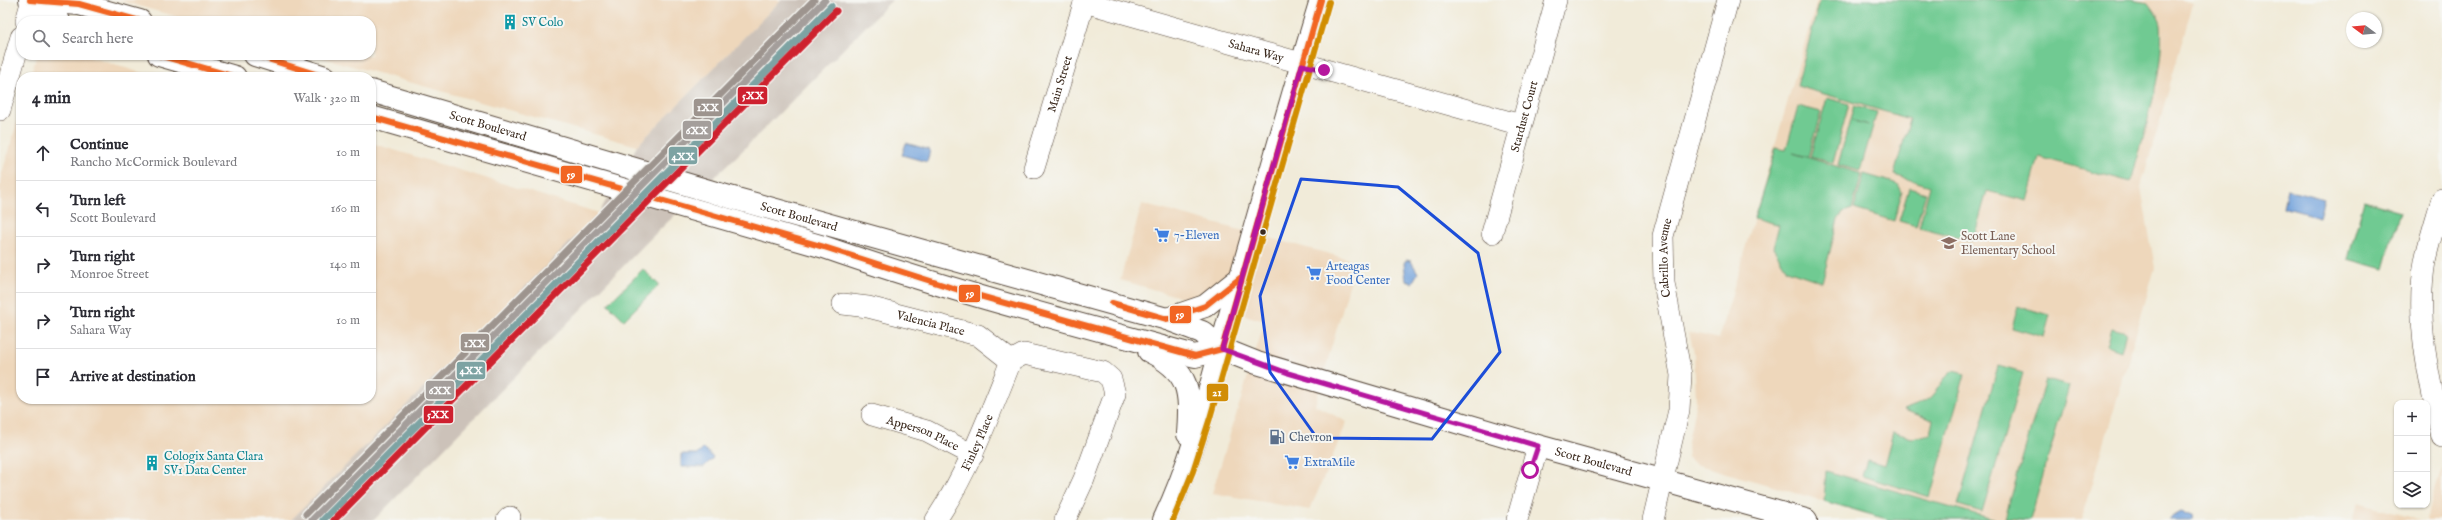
<!DOCTYPE html>
<html lang="en">
<head>
<meta charset="utf-8">
<style>
	body { margin:0; font-family:"IM FELL English",serif; background:#f7f7f7; color:#2b2b33 }
	.controls { position:absolute; right:12px; bottom:12px; display:grid; overflow:hidden; border-radius:8px; box-shadow:0 1px 3px #0004 }
	.controls button { width:36px; height:36px; display:grid; place-items:center; padding:0; border:0; border-bottom:1px solid #e1e1e2; background:#fff; color:#2b2b33; font:20px sans-serif }
	.compass { position:absolute; left:2346px; top:12px; width:36px; height:36px; border-radius:50%; background:#fff; box-shadow:0 1px 3px #0004; rotate:286deg }
	.stop { position:absolute; width:12px; height:12px; margin:-9px; border:3px solid #b5179e; border-radius:50%; background:#fff }
	.stop.end { background:#b5179e; border-color:#fff; box-shadow:0 1px 4px #0008 }
	.list { margin:0; padding:0; list-style:none }
	h2 { display:flex; justify-content:space-between; align-items:center; height:52px; margin:0; padding:0 16px; font-size:17px }
	h2 small { font-size:13px; font-weight:400; color:#7c7c81 }
	.list li { display:grid; grid-template-columns:26px 1fr auto; gap:12px; align-items:center; box-sizing:border-box; height:56px; padding:0 16px; border-top:1px solid #e1e1e2 }
	.list b { display:block; font-size:15px; white-space:nowrap }
	.list p { margin:0; font-size:13px; white-space:nowrap; color:#7c7c81 }
	.list em { font-size:13px; font-style:normal; color:#7c7c81 }
	.icon { flex:none; width:22px; height:22px; fill:none; stroke:currentColor; stroke-width:2; stroke-linecap:round; stroke-linejoin:round }
	.map { position:relative; flex:none; width:2442px; height:520px; overflow:hidden }
	.search { position:absolute; background:#fff; box-shadow:0 1px 3px #0004; left:16px; top:16px; width:360px; height:44px; display:flex; align-items:center; gap:10px; box-sizing:border-box; padding:0 14px; border-radius:16px; color:#7c7c81; font-size:15px }
	.panel { position:absolute; background:#fff; box-shadow:0 1px 3px #0004; left:16px; top:72px; width:360px; height:332px; border-radius:16px }
	.map>svg:first-child { display:block }
	.built { fill:#eed7bb }
	.industrial { fill:#ccc2b9 }
	.green { fill:#70ca92; stroke:#567a58 }
	.water { fill:#71a1db; stroke:#56667c }
	.lines { fill:none; stroke-linecap:round; stroke-linejoin:round }
	.minor-casing { stroke:#56473a; stroke-width:22 }
	.major-casing { stroke:#56473a; stroke-width:24 }
	.minor { stroke:#fff; stroke-width:21 }
	.major { stroke:#fff; stroke-width:22 }
	.bus-1-casing { stroke:#f6f6f2; stroke-width:9 }
	.bus-2-casing { stroke:#f6f6f2; stroke-width:9 }
	.bus-1 { stroke:#f26522; stroke-width:6 }
	.bus-2 { stroke:#d18d06; stroke-width:6 }
	.rail-1-casing { stroke:#f6f6f2; stroke-width:10 }
	.rail-2-casing { stroke:#f6f6f2; stroke-width:10 }
	.rail-3-casing { stroke:#f6f6f2; stroke-width:10 }
	.rail-4-casing { stroke:#f6f6f2; stroke-width:10 }
	.rail-1 { stroke:#a49e9b; stroke-width:7 }
	.rail-2 { stroke:#7da3a3; stroke-width:7 }
	.rail-3 { stroke:#9d948e; stroke-width:7 }
	.rail-4 { stroke:#ce202f; stroke-width:7 }
	.route { stroke:#b5179e; stroke-width:5 }
	.marked { fill:none; stroke:#1d4ed8; stroke-width:3; stroke-linejoin:round }
	.bus-dot { fill:#3b2a1e; stroke:#f6f6f2; stroke-width:1.5 }
	.labels { text-anchor:middle; dominant-baseline:central; stroke-width:4; stroke-linejoin:round; paint-order:stroke }
	.culture-label { font-size:12px; fill:#0d838f; stroke:#f6f6f2; text-anchor:start }
	.street-label { font-size:12px; fill:#3b2a1e; stroke:#f6f6f2 }
	.shop-label { font-size:12px; fill:#366cbe; stroke:#f6f6f2; text-anchor:start }
	.education-label { font-size:12px; fill:#785e54; stroke:#f6f6f2; text-anchor:start }
	.service-label { font-size:12px; fill:#4e5e75; stroke:#f6f6f2; text-anchor:start }
	.line-badge { stroke:#f6f6f2; stroke-width:1.5 }
	.badge-label { font-size:11px; text-anchor:middle; font-weight:bold; fill:#fff }
</style>
</head>
<body>
<div class="map">
<svg width="2442" height="520" viewBox="0 0 2442 520">
	<rect width="100%" height="100%" fill="#f6f6f2"/>
	<filter id="ink" filterUnits="userSpaceOnUse"><feTurbulence type="fractalNoise" baseFrequency=".025" numOctaves="2"/><feDisplacementMap in="SourceGraphic" scale="8" xChannelSelector="R" yChannelSelector="G"/><feConvolveMatrix kernelMatrix="1 2 1 2 8 2 1 2 1" color-interpolation-filters="sRGB"/></filter>
	<filter id="wash" filterUnits="userSpaceOnUse"><feTurbulence type="fractalNoise" baseFrequency=".012" numOctaves="4" result="noise"/><feDisplacementMap in="SourceGraphic" scale="16" xChannelSelector="R" yChannelSelector="G"/><feGaussianBlur stdDeviation="0.9" result="paint"/><feColorMatrix in="noise" values="0 0 0 0 0 0 0 0 0 0 0 0 0 0 0 0 0 1.4 0 .05"/><feComposite in="paint" operator="in"/></filter>
	<g filter="url(#wash)">
		<rect width="100%" height="100%" fill="#f1ebd9"/>
		<path class="built" d="M117,0h664l-144,146 -324,-91h58v-34h-179z
			M1817,0h366l10,3 -52,184 14,81 -73,252h-192l-195,-56 -7,-7 -1,-10 9,-46 -2,-48 -5,-21 30,7z
			M37,55h46l72,22h-125z
			M21,109v290h350v-256l228,70 -308,307h-291v-340z
			M1142,204l214,57 -41,144 32,17 -37,88 -98,-17 53,-172 -145,-41z
			M2442,467v53h-16z
			M2358,503l63,17h-68z"/>
		<path class="industrial" d="M781,0h111l-152,153 -90,86 -276,281h-83l308,-307 38,-67z"/>
		<path class="green" d="M1820,0h311l18,3c4,6 11,14 12,21 4,47 -18,112 -30,158l-92,-25 -12,44 -40,-10 -14,50 -54,-14 11,-41 -36,-11 16,-56 -113,-33z
			M1827,98l22,6 -16,59 -23,-6z
			M1798,106l23,6 -13,45 -15,-4 69,21 -10,35 -9,3 -5,8 -16,62 -35,-12 -14,-22 6,-23 -25,-7 22,-70 10,2z
			M1854,106l23,6 -17,59 -22,-6 12,-45 19,5 -19,-5z
			M1864,174l34,10 4,8 -8,29 -40,-12z
			M1909,188l17,5 -10,33 -17,-5z
			M2364,201l36,10 -16,58 -36,-10z
			M643,269l16,16 -35,35 -16,-16z
			M2018,306l32,9 -6,22 -32,-9z
			M2112,328l14,4 -5,19 -14,-5z
			M1998,366l25,7 -41,139 -24,-7z
			M1953,371l12,3 -35,123 -68,-21 5,-16 17,5 9,-33 19,6 18,-4 3,-14 -30,-10c10,-4 25,-8 31,-17 8,-9 8,-14 19,-22z
			M2045,380l24,6 -39,134 -25,-2z
			M1826,471l170,49h-106l-66,-19z"/>
		<path class="water" d="M906,143l24,7 -3,12 -25,-7z
			M2287,189l37,10 -5,18 -36,-10z
			M1406,260l5,1 7,12 -6,10 -6,-2 -2,-18z
			M704,448l9,10 -9,9h-23v-13h17z
			M2180,511l12,4 1,5h-25l3,-4z"/>
	</g>
	<g filter="url(#ink)">
		<g class="lines">
			<g class="minor-casing">
				<g id="minor">
					<path id="s1" d="M1084,2l437,123"/>
					<path d="M26,21l6,-21"/>
					<path d="M0,110l21,-73"/>
					<path id="s2" d="M1034,168l51,-168"/>
					<path d="M2442,199c-6,21 -13,42 -17,62 -10,60 4,118 17,176"/>
					<path id="s3" d="M1492,233l64,-233"/>
					<path id="s4" d="M843,304l25,3 110,28 33,26"/>
					<path d="M1011,361l13,-7 79,18 8,7 4,15 -31,85 -19,41"/>
					<path id="s5" d="M872,415l55,16 46,24"/>
					<path d="M507,520l3,-3"/>
					<path id="s6" d="M936,520c33,-50 53,-104 75,-159"/>
					<path d="M1517,520l21,-74"/>
					<path id="s7" d="M1653,520l26,-110 2,-35 -17,-92 -1,-47 65,-236"/>
				</g>
			</g>
			<g class="major-casing">
				<g id="major">
					<path d="M30,0l49,4 61,17"/>
					<path d="M32,0l27,21"/>
					<path d="M159,55l76,22"/>
					<path d="M255,55l70,22"/>
					<path id="s8" d="M371,91l355,105 441,123 35,13 20,17 35,14 281,83 268,74"/>
					<path d="M371,117l453,130c122,43 247,75 371,109l27,-7"/>
					<path d="M1167,319l38,-13 35,-28"/>
					<path d="M1149,351c41,20 42,40 39,83"/>
					<path d="M1164,520c32,-67 48,-141 68,-212 29,-103 58,-206 89,-308"/>
				</g>
			</g>
			<use href="#minor" class="minor"/>
			<use href="#major" class="major"/>
			<g class="bus-1-casing">
				<path id="bus-1" d="M30,0l49,4 61,17
					M159,55l76,22
					M255,55l70,22
					M371,117l453,130 138,44 233,65 27,-7 99,-349
					M1112,303l55,16 38,-13 35,-28"/>
			</g>
			<g class="bus-2-casing">
				<path id="bus-2" d="M1173,520l20,-49 17,-53 119,-416"/>
			</g>
			<use href="#bus-1" class="bus-1"/>
			<use href="#bus-2" class="bus-2"/>
			<g class="rail-1-casing">
				<path id="rail-1" d="M312,520l513,-520"/>
			</g>
			<g class="rail-2-casing">
				<path id="rail-2" d="M323,520l508,-514"/>
			</g>
			<g class="rail-3-casing">
				<path id="rail-3" d="M306,514l508,-514"/>
			</g>
			<g class="rail-4-casing">
				<path id="rail-4" d="M334,520l502,-509"/>
			</g>
			<use href="#rail-1" class="rail-1"/>
			<use href="#rail-2" class="rail-2"/>
			<use href="#rail-3" class="rail-3"/>
			<use href="#rail-4" class="rail-4"/>
		</g>
	</g>
	<g class="lines" filter="url(#ink)">
		<path class="route" d="M1324,70l-22,-5 -80,284 66,24 250,73 -8,24"/>
	</g>
	<path class="marked" d="M1301,179l97,8 80,66 22,99 -68,87 -115,-1 -47,-66 -10,-76z"/>
	<defs>
		<g id="building-bare" transform="scale(1.2)"><path d="M-4-6H4V6H1V3H-1V6H-4ZM-2.5-4.3h1.7v1.8h-1.7ZM.8-4.3h1.7v1.8H.8ZM-2.5-1h1.7V.8h-1.7ZM.8-1h1.7V.8H.8Z" fill="#0f9aa8" stroke="#f6f6f2" stroke-width="2.5" paint-order="stroke"/></g>
		<g id="supermarket-bare" transform="scale(1.2)"><path d="M-6-5.5h2.5l.6 2H6L4.5 2H-2.5L-4.4-4H-6ZM-1.5 3.2a1.3 1.3 0 1 0 .1 0ZM3 3.2a1.3 1.3 0 1 0 .1 0Z" fill="#3f7fe0" stroke="#f6f6f2" stroke-width="2.5" paint-order="stroke"/></g>
		<g id="school-bare" transform="scale(1.2)"><path d="M0-5L7-2L0 1L-7-2ZM-4 1L0 2.5L4 1V4Q0 6-4 4Z" fill="#8d6e63" stroke="#f6f6f2" stroke-width="2.5" paint-order="stroke"/></g>
		<g id="fuel-bare" transform="scale(1.2)"><path d="M-5.5-6h7V0h2V4h1.3V-2.5L3-4.5l.8-.8L6-3V5H2.5V1h-1V6h-7ZM-4.2-4.7v3.2H.2V-4.7Z" fill="#5c6f8a" stroke="#f6f6f2" stroke-width="2.5" paint-order="stroke"/></g>
	</defs>
	<g fill-rule="evenodd">
		<use href="#building-bare" x="510" y="22"/>
		<use href="#supermarket-bare" x="1162" y="235"/>
		<use href="#school-bare" x="1949" y="243"/>
		<use href="#supermarket-bare" x="1314" y="273"/>
		<use href="#fuel-bare" x="1277" y="437"/>
		<use href="#supermarket-bare" x="1292" y="462"/>
		<use href="#building-bare" x="152" y="463"/>
	</g>
	<circle class="bus-dot" cx="1263" cy="232" r="3.5"/>
	<g class="labels">
		<g class="culture-label">
			<text x="522" y="22">SV Colo</text>
			<text x="164" y="456">Cologix Santa Clara<tspan x="164" dy="14">SV1 Data Center</tspan></text>
		</g>
		<g class="street-label">
			<text stroke="none"><textPath href="#s1" startOffset="179">Sahara Way</textPath></text>
			<text stroke="none"><textPath href="#s2" startOffset="88">Main Street</textPath></text>
			<text stroke="none"><textPath href="#s3" startOffset="121">Stardust Court</textPath></text>
			<text stroke="none"><textPath href="#s8" startOffset="122">Scott Boulevard</textPath></text>
			<text stroke="none"><textPath href="#s8" startOffset="446">Scott Boulevard</textPath></text>
			<text stroke="none"><textPath href="#s7" startOffset="267">Cabrillo Avenue</textPath></text>
			<text stroke="none"><textPath href="#s4" startOffset="90">Valencia Place</textPath></text>
			<text stroke="none"><textPath href="#s5" startOffset="54">Apperson Place</textPath></text>
			<text stroke="none"><textPath href="#s6" startOffset="88">Finley Place</textPath></text>
			<text stroke="none"><textPath href="#s8" startOffset="1280">Scott Boulevard</textPath></text>
		</g>
		<g class="shop-label">
			<text x="1174" y="235">7-Eleven</text>
			<text x="1326" y="266">Arteagas<tspan x="1326" dy="14">Food Center</tspan></text>
			<text x="1304" y="462">ExtraMile</text>
		</g>
		<g class="education-label">
			<text x="1961" y="236">Scott Lane<tspan x="1961" dy="14">Elementary School</tspan></text>
		</g>
		<g class="service-label">
			<text x="1289" y="437">Chevron</text>
		</g>
	</g>
	<g class="line-badge">
		<rect x="737" y="86" width="31" height="19" rx="4" fill="#ce202f"/>
		<rect x="693" y="98" width="30" height="19" rx="4" fill="#9d948e"/>
		<rect x="682" y="120" width="30" height="20" rx="4" fill="#a49e9b"/>
		<rect x="668" y="146" width="30" height="19" rx="4" fill="#7da3a3"/>
		<rect x="560" y="165" width="23" height="19" rx="4" fill="#f26522"/>
		<rect x="958" y="284" width="23" height="19" rx="4" fill="#f26522"/>
		<rect x="1169" y="305" width="23" height="19" rx="4" fill="#f26522"/>
		<rect x="460" y="333" width="30" height="19" rx="4" fill="#9d948e"/>
		<rect x="456" y="361" width="30" height="19" rx="4" fill="#7da3a3"/>
		<rect x="425" y="380" width="30" height="20" rx="4" fill="#a49e9b"/>
		<rect x="1206" y="383" width="23" height="19" rx="4" fill="#d18d06"/>
		<rect x="423" y="405" width="31" height="19" rx="4" fill="#ce202f"/>
	</g>
	<g class="badge-label">
		<text x="753" y="99">5XX</text>
		<text x="708" y="111">1XX</text>
		<text x="697" y="134">6XX</text>
		<text x="683" y="160">4XX</text>
		<text x="571" y="178">59</text>
		<text x="970" y="297">59</text>
		<text x="1180" y="318">59</text>
		<text x="475" y="347">1XX</text>
		<text x="471" y="374">4XX</text>
		<text x="440" y="394">6XX</text>
		<text x="1217" y="396">21</text>
		<text x="438" y="418">5XX</text>
	</g>
</svg>
<div class="controls">
<button>+</button>
<button>−</button>
<button><svg class="icon" aria-label="layers" viewBox="0 0 24 24"><path d="M12 4l9 5-9 5-9-5zM3 14l9 5 9-5"/></svg></button>
</div>
<svg class="compass" viewBox="-18 -18 36 36"><path d="M0-13l5 13h-10z" fill="#e53935"/><path d="M0 13l5-13h-10z" fill="#7c7c81"/></svg>
<div class="stop" style="left:1530px;top:470px"></div>
<div class="stop end" style="left:1324px;top:70px"></div>
<div class="search"><svg class="icon" aria-label="search" viewBox="0 0 24 24"><circle cx="10" cy="10" r="6"/><path d="M15 15l6 6"/></svg>Search here</div>
<section class="panel">
<h2>4 min<small>Walk · 320 m</small></h2>
<ul class="list">
<li><svg class="icon" aria-label="ahead" viewBox="0 0 24 24"><path d="M12 20V5M6 11l6-6 6 6"/></svg><div><b>Continue</b><p>Rancho McCormick Boulevard</p></div><em>10 m</em></li>
<li><svg class="icon" aria-label="left" viewBox="0 0 24 24"><path d="M17 20v-9H6M10 6l-5 5 5 5"/></svg><div><b>Turn left</b><p>Scott Boulevard</p></div><em>160 m</em></li>
<li><svg class="icon" aria-label="right" viewBox="0 0 24 24"><path d="M7 20v-9h11M14 6l5 5-5 5"/></svg><div><b>Turn right</b><p>Monroe Street</p></div><em>140 m</em></li>
<li><svg class="icon" aria-label="right" viewBox="0 0 24 24"><path d="M7 20v-9h11M14 6l5 5-5 5"/></svg><div><b>Turn right</b><p>Sahara Way</p></div><em>10 m</em></li>
<li><svg class="icon" aria-label="arrive" viewBox="0 0 24 24"><path d="M6 21V4h12l-3 4 3 4H6"/></svg><div><b>Arrive at destination</b></div></li>
</ul>
</section>
</div>
</body>
</html>
